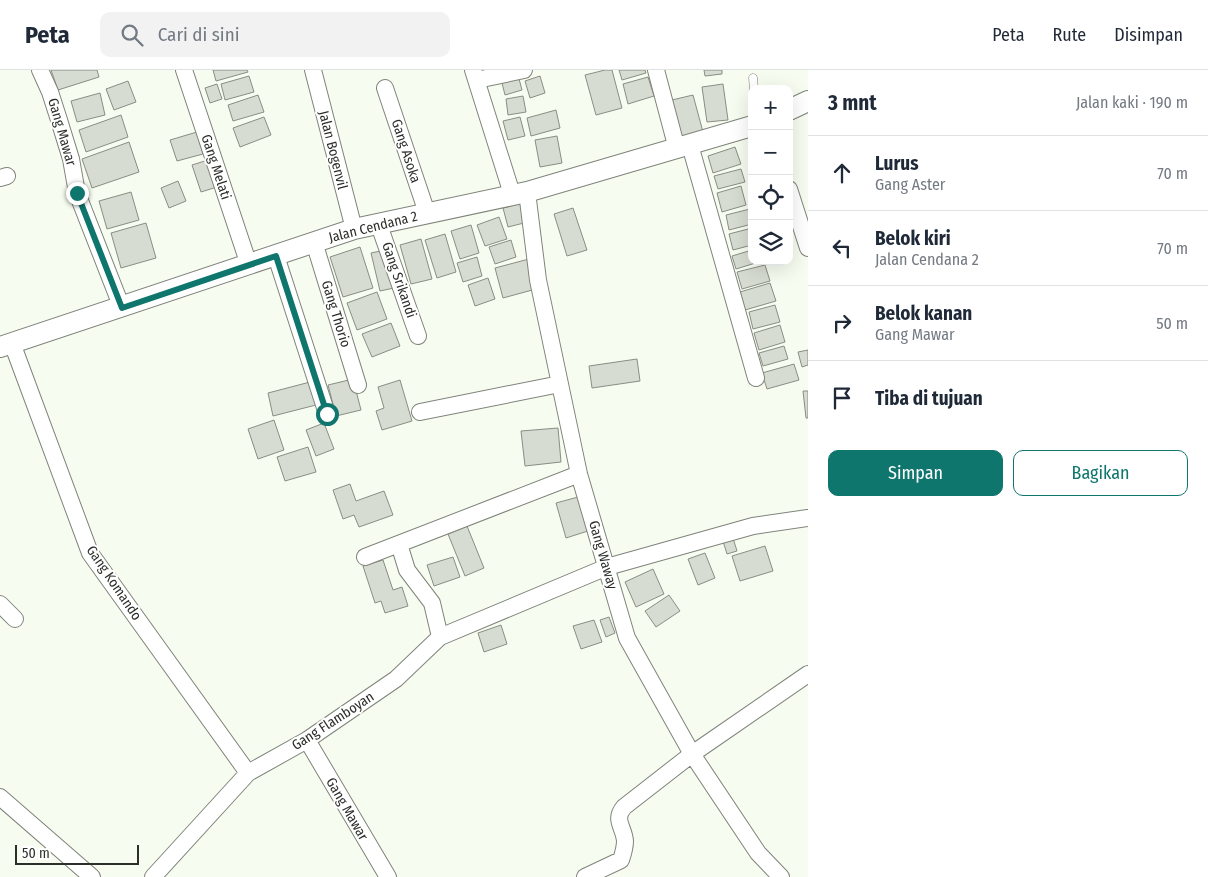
<!DOCTYPE html>
<html lang="id">
<head>
<meta charset="utf-8">
<style>
	body { margin:0; font-family:"Fira Sans Condensed",sans-serif; background:#f2f2f3; color:#1f2937 }
	.controls { position:absolute; right:15px; top:15px; display:grid; overflow:hidden; border-radius:10px; box-shadow:0 5px 20px #0002 }
	.controls button { width:45px; height:45px; display:grid; place-items:center; padding:0; border:0; border-bottom:1px solid #e0e1e3; background:#fff; color:#1f2937; font:25px sans-serif }
	.scale { position:absolute; left:15px; bottom:12px; width:124px; box-sizing:border-box; padding-left:5px; border:2px solid #2c2e2a; border-top:0; font-size:14px; line-height:18px; white-space:nowrap; color:#2c2e2a; -webkit-text-stroke:4px #fff; paint-order:stroke }
	.stop { position:absolute; width:15px; height:15px; margin:-11px; border:4px solid #0f766e; border-radius:50%; background:#fff }
	.stop.end { background:#0f766e; border-color:#fff; box-shadow:0 1px 5px #0008 }
	.list { margin:0; padding:0; list-style:none }
	h2 { display:flex; justify-content:space-between; align-items:center; height:65px; margin:0; padding:0 20px; font-size:21px }
	h2 small { font-size:16px; font-weight:400; color:#747a83 }
	.list li { display:grid; grid-template-columns:32px 1fr auto; gap:15px; align-items:center; box-sizing:border-box; height:75px; padding:0 20px; border-top:1px solid #e0e1e3 }
	.list b { display:block; font-size:19px; white-space:nowrap }
	.list p { margin:0; font-size:16px; white-space:nowrap; color:#747a83 }
	.list em { font-size:16px; font-style:normal; color:#747a83 }
	.actions { display:flex; gap:10px; padding:15px 20px }
	.actions a { flex:1; padding:11px 0; border:1px solid #0f766e; border-radius:10px; text-align:center; font-size:18px; color:#0f766e }
	.actions .main { background:#0f766e; color:#fff }
	.icon { flex:none; width:28px; height:28px; fill:none; stroke:currentColor; stroke-width:2; stroke-linecap:round; stroke-linejoin:round }
	.map { position:relative; flex:none; width:808px; height:807px; overflow:hidden }
	header { display:flex; align-items:center; gap:30px; box-sizing:border-box; height:70px; padding:0 25px; background:#fff; border-bottom:1px solid #e0e1e3 }
	header strong { font-size:24px }
	nav { display:flex; gap:28px; margin-inline-start:auto; font-size:18px }
	.search { width:350px; height:45px; background:#f2f2f3; display:flex; align-items:center; gap:12px; box-sizing:border-box; padding:0 18px; border-radius:10px; color:#747a83; font-size:19px }
	main { display:flex }
	aside { flex:1; background:#fff }
	.map>svg:first-child { display:block }
	.building { fill:#d6dcd1; stroke:#898e84 }
	.lines { fill:none; stroke-linecap:round; stroke-linejoin:round }
	.service-casing { stroke:#7f847a; stroke-width:9 }
	.minor-casing { stroke:#7f847a; stroke-width:18 }
	.tertiary-casing { stroke:#7f847a; stroke-width:22 }
	.service { stroke:#fff; stroke-width:8 }
	.minor { stroke:#fff; stroke-width:16 }
	.tertiary { stroke:#fff; stroke-width:20 }
	.route { stroke:#0f766e; stroke-width:6 }
	.labels { text-anchor:middle; dominant-baseline:central; stroke-width:4; stroke-linejoin:round; paint-order:stroke }
	.street-label { font-size:14px; fill:#2c2e2a; stroke:#fff }
</style>
</head>
<body>
<header>
<strong>Peta</strong>
<div class="search"><svg class="icon" aria-label="search" viewBox="0 0 24 24"><circle cx="10" cy="10" r="6"/><path d="M15 15l6 6"/></svg>Cari di sini</div>
<nav><a>Peta</a><a>Rute</a><a>Disimpan</a></nav>
</header>
<main>
<div class="map">
<svg width="808" height="807" viewBox="0 0 808 807">
	<rect width="100%" height="100%" fill="#f7fcf1"/>
	<path class="building" d="M51,0h46l2,7 -41,13z
		M213,0h34l1,2 -32,9z
		M605,0h7l10,38 -26,7 -11,-40z
		M619,0h26l1,3 -24,7z
		M704,0h18v4l-17,2z
		M518,5l4,15 -17,5 -4,-16z
		M249,6l5,16 -29,8 -4,-16z
		M540,6l5,17 -15,5 -5,-17z
		M648,7l6,19 -26,8 -5,-20z
		M128,11l8,21 -22,8 -8,-21z
		M217,14l5,15 -12,4 -5,-15z
		M723,14l5,36 -21,2 -5,-35z
		M100,23l5,22 -28,7 -6,-21z
		M258,25l6,17 -31,9 -5,-16z
		M693,25l10,37 -22,5 -9,-37z
		M523,26l3,16 -18,3 -2,-16z
		M556,40l4,18 -29,8 -4,-18z
		M121,45l7,22 -42,15 -7,-22z
		M264,47l7,18 -31,12 -7,-19z
		M520,47l5,19 -17,4 -5,-19z
		M197,62l6,22 -26,7 -7,-21z
		M557,66l5,27 -22,4 -5,-27z
		M129,72l10,30 -47,16 -10,-29z
		M735,77l6,17 -28,9 -5,-17z
		M208,90l9,27 -16,5 -9,-27z
		M741,99l4,13 -27,7 -4,-13z
		M178,111l8,20 -17,7 -8,-20z
		M741,116l5,19 -24,7 -5,-19z
		M131,122l8,28 -32,9 -8,-28z
		M523,133l5,19 -20,5 -5,-19z
		M573,138l14,42 -20,6 -13,-42z
		M750,139l2,15 -23,6 -3,-15z
		M499,147l8,22 -22,7 -8,-21z
		M146,153l10,35 -35,10 -10,-35z
		M471,155l8,28 -19,6 -9,-28z
		M752,158v17l-19,5 -4,-16z
		M445,164l11,38 -19,6 -12,-38z
		M421,169l11,40 -21,5 -11,-39z
		M511,170l5,17 -21,7 -6,-17z
		M360,177l13,41 -30,9 -13,-40z
		M385,180l9,38 -14,3 -9,-38z
		M752,180v11h10l-26,8 -4,-13z
		M477,187l5,19 -19,6 -6,-19z
		M529,189l7,30 -33,9 -8,-30z
		M765,195l5,16 -28,8 -5,-17z
		M488,208l7,21 -20,7 -7,-21z
		M770,213l6,18 -31,9 -5,-18z
		M377,222l10,27 -30,11 -10,-27z
		M775,235l5,17 -27,7 -4,-17z
		M391,253l9,23 -28,11 -10,-23z
		M780,255l5,17 -26,8 -5,-17z
		M784,276l4,13 -25,7 -4,-13z
		M808,280v15l-6,2 -4,-15z
		M637,289l3,22 -48,7 -3,-22z
		M794,294l5,16 -32,9 -5,-16z
		M353,309l8,31 -25,6 -8,-31z
		M400,310l12,41 -30,9 -6,-19 8,-3 -6,-21z
		M310,312l6,23 -43,11 -5,-23z
		M803,321h5v27h-2z
		M274,350l10,30 -26,9 -10,-30z
		M324,353l10,26 -18,7 -10,-26z
		M558,358l3,34 -36,4 -4,-35z
		M308,377l8,25 -31,9 -8,-24z
		M350,414l6,17 28,-10 9,24 -34,12 -5,-12 -11,4 -10,-29z
		M578,427l10,34 -22,7 -10,-35z
		M467,456l17,42 -19,8 -17,-42z
		M732,465l5,16 -10,3 -5,-16z
		M765,476l8,25 -33,10 -8,-25z
		M705,483l10,25 -17,7 -10,-26z
		M453,487l7,20 -26,9 -7,-21z
		M383,490l10,30 9,-3 6,19 -23,7 -4,-12 -6,2 -12,-37z
		M653,499l11,25 -28,13 -11,-25z
		M669,525l11,16 -24,16 -11,-16z
		M609,547l6,16 -9,4 -6,-17z
		M594,550l8,22 -21,7 -8,-23z
		M501,555l6,19 -23,8 -6,-19z"/>
	<g class="lines">
		<g class="service-casing">
			<path id="service" d="M753,8l1,11"/>
		</g>
		<g class="minor-casing">
			<path id="minor" d="M40,0l10,22 9,28 12,39 6,34 45,115
				M184,0l65,195
				M313,0l41,159
				M473,0l39,124
				M656,0l21,79
				M477,10l47,-10
				M385,18l42,125
				M690,75l66,233
				M0,108l7,-2
				M789,119l19,59
				M527,122l11,88 41,194 48,164 65,116 66,99 23,24
				M379,155l39,111
				M314,172l44,143
				M276,186l51,158
				M12,273l78,210 158,220
				M420,342l140,-28
				M365,487l214,-83
				M0,534l15,15
				M440,567l167,-70 146,-41 55,-8
				M307,670l81,137
				M0,727l92,80
				M153,807l95,-104 59,-33 89,-61 44,-42 -8,-34 -25,-33 -8,-26
				M585,807l36,-17c2,-6 4,-13 4,-19 -1,-14 -12,-21 -1,-34l68,-53 116,-80"/>
		</g>
		<g class="tertiary-casing">
			<path id="tertiary" d="M789,40l19,-9
				M0,277l354,-118 173,-37 225,-66"/>
		</g>
		<use href="#service" class="service"/>
		<use href="#minor" class="minor"/>
		<use href="#tertiary" class="tertiary"/>
	</g>
	<g class="lines">
		<path class="route" d="M77,123l45,115 154,-52 51,158"/>
	</g>
	<g class="labels">
		<g class="street-label">
			<text transform="translate(62 62) rotate(74)">Gang Mawar</text>
			<text transform="translate(333 80) rotate(76)">Jalan Bogenvil</text>
			<text transform="translate(406 81) rotate(72)">Gang Asoka</text>
			<text transform="translate(216 97) rotate(72)">Gang Melati</text>
			<text transform="translate(373 157) rotate(-14)">Jalan Cendana 2</text>
			<text transform="translate(399 210) rotate(71)">Gang Srikandi</text>
			<text transform="translate(336 244) rotate(73)">Gang Thorio</text>
			<text transform="translate(603 485) rotate(74)">Gang Waway</text>
			<text transform="translate(114 513) rotate(56)">Gang Komando</text>
			<text transform="translate(333 651) rotate(-33)">Gang Flamboyan</text>
			<text transform="translate(347 739) rotate(60)">Gang Mawar</text>
		</g>
	</g>
</svg>
<div class="controls">
<button>+</button>
<button>−</button>
<button><svg class="icon" aria-label="locate" viewBox="0 0 24 24"><circle cx="12" cy="12" r="6"/><path d="M12 2v4M12 18v4M2 12h4M18 12h4"/></svg></button>
<button><svg class="icon" aria-label="layers" viewBox="0 0 24 24"><path d="M12 4l9 5-9 5-9-5zM3 14l9 5 9-5"/></svg></button>
</div>
<div class="scale">50 m</div>
<div class="stop" style="left:327px;top:344px"></div>
<div class="stop end" style="left:77px;top:123px"></div>
</div>
<aside>
<h2>3 mnt<small>Jalan kaki · 190 m</small></h2>
<ul class="list">
<li><svg class="icon" aria-label="ahead" viewBox="0 0 24 24"><path d="M12 20V5M6 11l6-6 6 6"/></svg><div><b>Lurus</b><p>Gang Aster</p></div><em>70 m</em></li>
<li><svg class="icon" aria-label="left" viewBox="0 0 24 24"><path d="M17 20v-9H6M10 6l-5 5 5 5"/></svg><div><b>Belok kiri</b><p>Jalan Cendana 2</p></div><em>70 m</em></li>
<li><svg class="icon" aria-label="right" viewBox="0 0 24 24"><path d="M7 20v-9h11M14 6l5 5-5 5"/></svg><div><b>Belok kanan</b><p>Gang Mawar</p></div><em>50 m</em></li>
<li><svg class="icon" aria-label="arrive" viewBox="0 0 24 24"><path d="M6 21V4h12l-3 4 3 4H6"/></svg><div><b>Tiba di tujuan</b></div></li>
</ul>
<div class="actions"><a class="main">Simpan</a><a>Bagikan</a></div>
</aside>
</main>
</body>
</html>
